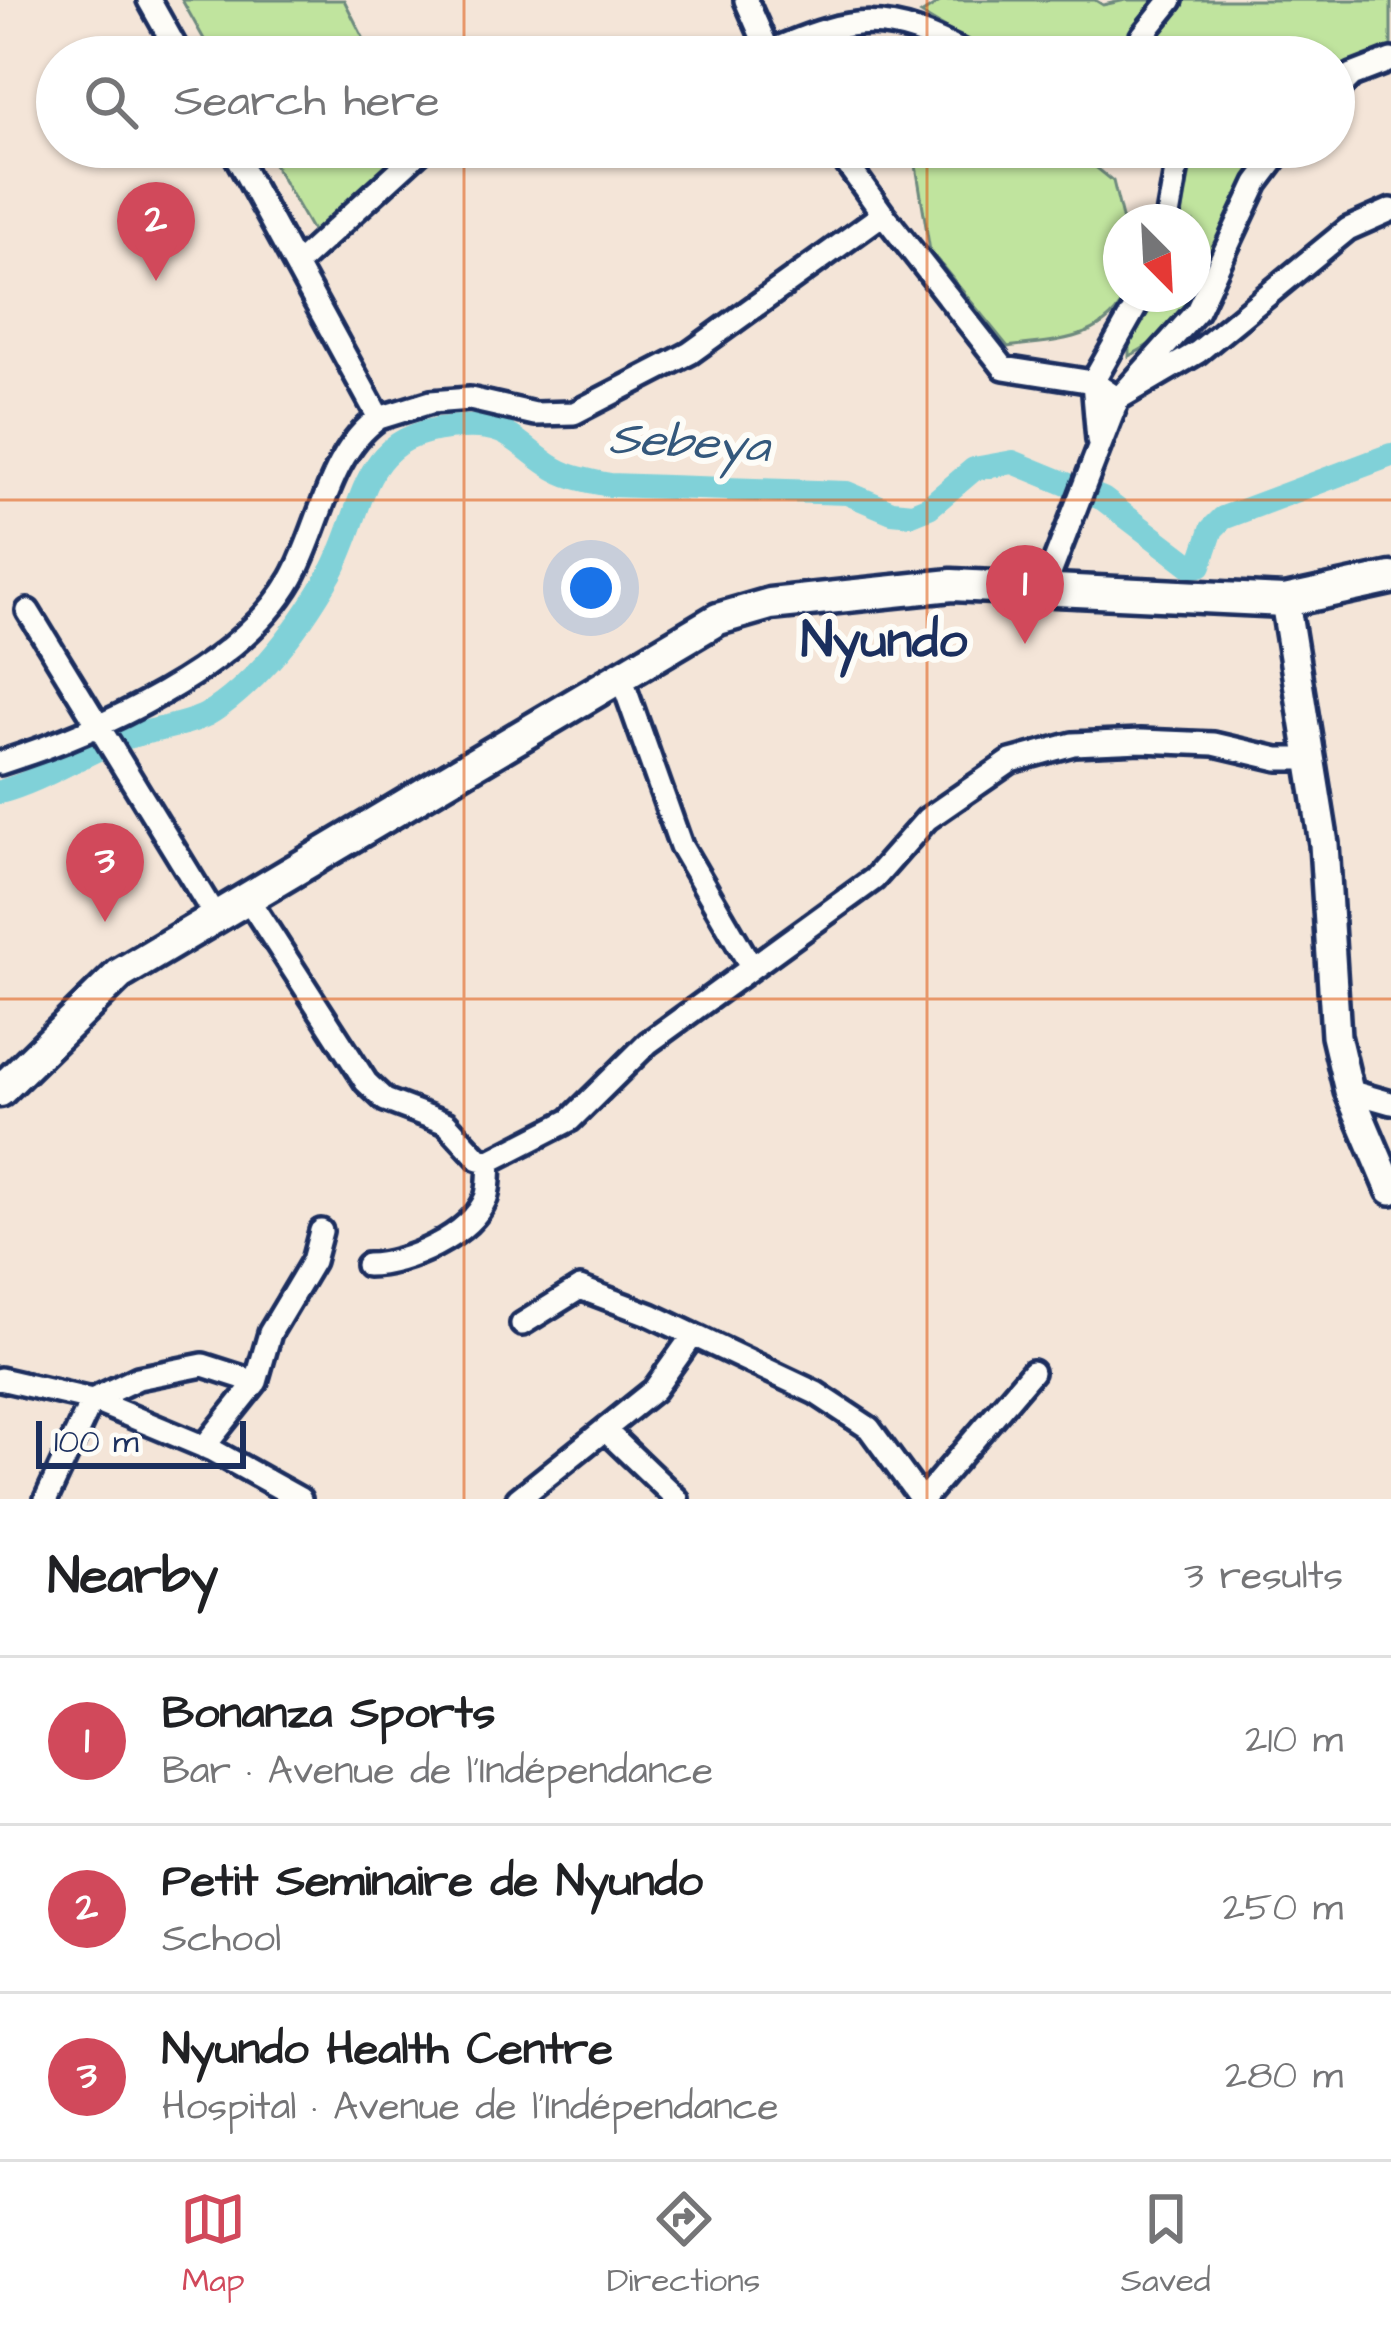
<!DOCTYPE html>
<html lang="en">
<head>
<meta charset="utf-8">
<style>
	body { margin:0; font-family:"Architects Daughter",sans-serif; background:#f2f2f2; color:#202124 }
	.compass { position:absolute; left:1103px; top:204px; width:108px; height:108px; border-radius:50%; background:#fff; box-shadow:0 3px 9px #0004; rotate:156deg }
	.scale { position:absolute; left:36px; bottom:30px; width:210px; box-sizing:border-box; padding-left:12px; border:6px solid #1b2f5e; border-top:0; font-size:33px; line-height:42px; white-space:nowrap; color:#1b2f5e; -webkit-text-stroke:9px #fdfcf7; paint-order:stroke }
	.you { position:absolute; left:591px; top:588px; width:42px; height:42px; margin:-30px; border:9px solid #fff; border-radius:50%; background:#1a73e8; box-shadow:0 0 0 18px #1a73e833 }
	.badge { display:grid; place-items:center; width:78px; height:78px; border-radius:50%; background:#d1495b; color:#fff; font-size:39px; font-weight:700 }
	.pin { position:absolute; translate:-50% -99px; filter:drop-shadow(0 3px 6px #0008) }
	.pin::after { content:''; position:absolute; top:63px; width:42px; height:36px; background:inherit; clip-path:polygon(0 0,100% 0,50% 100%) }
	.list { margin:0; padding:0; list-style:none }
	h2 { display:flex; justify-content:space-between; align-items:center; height:156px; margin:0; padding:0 48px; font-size:51px }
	h2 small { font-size:39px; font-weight:400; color:#757577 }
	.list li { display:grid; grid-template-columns:78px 1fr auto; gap:36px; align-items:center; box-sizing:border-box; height:168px; padding:0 48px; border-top:3px solid #e0e0e0 }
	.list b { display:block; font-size:45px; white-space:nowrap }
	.list p { margin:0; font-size:39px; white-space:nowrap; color:#757577 }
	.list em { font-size:39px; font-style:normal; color:#757577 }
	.icon { flex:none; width:66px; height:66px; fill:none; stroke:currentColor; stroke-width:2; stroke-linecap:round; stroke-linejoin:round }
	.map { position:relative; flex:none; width:1391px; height:1499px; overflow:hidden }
	.search { position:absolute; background:#fff; box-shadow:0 3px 9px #0004; left:36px; right:36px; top:36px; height:132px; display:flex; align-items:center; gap:30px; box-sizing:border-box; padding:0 42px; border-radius:66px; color:#757577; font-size:45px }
	.sheet { height:660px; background:#fff }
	nav { display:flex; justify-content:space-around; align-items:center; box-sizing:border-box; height:168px; border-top:3px solid #e0e0e0; background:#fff; font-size:33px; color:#757577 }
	nav a { display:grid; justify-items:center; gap:6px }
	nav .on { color:#d1495b }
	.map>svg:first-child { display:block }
	.green { fill:#c0e49e; stroke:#6e8a7e; stroke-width:3 }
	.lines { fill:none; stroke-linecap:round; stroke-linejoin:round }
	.river { stroke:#80d1d8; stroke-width:24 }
	.minor-casing { stroke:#1b2f5e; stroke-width:30 }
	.major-casing { stroke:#1b2f5e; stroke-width:36 }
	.highway-casing { stroke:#1b2f5e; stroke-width:39 }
	.minor { stroke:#fdfcf7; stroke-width:21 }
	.major { stroke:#fdfcf7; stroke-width:27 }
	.highway { stroke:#fdfcf7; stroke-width:30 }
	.grid { fill:none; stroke:#de5710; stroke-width:3; stroke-opacity:0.55 }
	.labels { text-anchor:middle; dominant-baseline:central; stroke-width:12; stroke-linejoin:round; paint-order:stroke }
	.water-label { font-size:48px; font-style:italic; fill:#34587c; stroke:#fdfcf7 }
	.quarter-label { font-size:51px; font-weight:bold; fill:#1b2f5e; stroke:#fdfcf7 }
</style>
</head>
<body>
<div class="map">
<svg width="1391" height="1499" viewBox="0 0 1391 1499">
	<rect width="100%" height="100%" fill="#f4e5d8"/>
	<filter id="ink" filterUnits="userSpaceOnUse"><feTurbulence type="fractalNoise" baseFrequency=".00833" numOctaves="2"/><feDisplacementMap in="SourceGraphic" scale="24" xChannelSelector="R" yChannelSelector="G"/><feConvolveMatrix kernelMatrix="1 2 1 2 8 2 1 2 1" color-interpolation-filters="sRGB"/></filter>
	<g filter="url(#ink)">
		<path class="green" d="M182,0h162l29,57h-159z
			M943,0h152l8,5 23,-5h265v59l-57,28v-30h-341l-72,-43z
			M264,147h153l-101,91z
			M913,147h158l42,34 10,41 -2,72h6c-23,48 -71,46 -119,53l-78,-96z
			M1194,147h87c-41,75 -72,170 -152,209v-15l28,-47h36v-72h-12z"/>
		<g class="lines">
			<path class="river" d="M0,792c41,-11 78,-36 118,-52 27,-10 61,-12 88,-25 21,-11 47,-36 63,-54 23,-26 46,-60 63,-90 36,-68 25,-140 129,-144 49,-3 53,15 88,38 19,13 40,16 61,20l237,8 45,19 20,2 17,-7 45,-38 39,-7 90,37 88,67 9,-1 12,-36 11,-11 168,-63"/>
			<g class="minor-casing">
				<path id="minor" d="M149,0l32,57
					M746,0l25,57
					M769,52c84,-37 119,-41 203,5
					M1150,57l-8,-21 29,-36
					M1334,93l18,-18 39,-15
					M231,147l148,271 52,-16 39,-3 65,15 39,-1 116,-60 193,-139 -48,-67
					M883,214l121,154 89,14 5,58
					M1167,222l13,-75
					M296,265l129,-118
					M1143,294l-50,88 25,17 80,-47 150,-123 43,-19
					M1044,589l74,-190 79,-88 60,-128 27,-36
					M28,611l187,305
					M621,677l60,169 70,120
					M0,763c95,-30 240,-94 292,-185 28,-50 37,-126 87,-160
					M248,899l118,183 19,18 61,23 33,36 11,2 80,-41 78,-77 226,-164 53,-60 84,-58 62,-17 68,-3 73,3 64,15h33
					M1349,1091l42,12
					M367,1265c38,0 103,-29 119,-67 4,-11 3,-25 4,-37
					M522,1324l58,-36 71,27 165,78 53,35 52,71
					M0,1379l92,21 46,-22 65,-13 53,17 14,-49 43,-72 8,-30
					M607,1432l70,67
					M204,1447l52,-65
					M46,1499l46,-99 120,50 88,49
					M518,1499l136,-109 37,-52
					M923,1499l109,-127"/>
			</g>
			<g class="major-casing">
				<path id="major" d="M1285,601l39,243 12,192 13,55 42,99"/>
			</g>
			<g class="highway-casing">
				<path id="highway" d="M0,1091l120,-117 598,-355 52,-15 182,-19 333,16 106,-23"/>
			</g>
			<use href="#minor" class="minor"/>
			<use href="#major" class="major"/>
			<use href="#highway" class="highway"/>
		</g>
	</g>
	<path class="grid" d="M464,0v57M927,0v57M464,147v1352M927,147v1352M0,500h1391M0,999h1391"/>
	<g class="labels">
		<g class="water-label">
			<text transform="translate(689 443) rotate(3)">Sebeya</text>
		</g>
		<g class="quarter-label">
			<text x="884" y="641">Nyundo</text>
		</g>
	</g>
</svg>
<svg class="compass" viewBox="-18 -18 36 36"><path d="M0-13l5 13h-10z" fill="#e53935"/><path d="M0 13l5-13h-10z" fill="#757577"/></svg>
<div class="scale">100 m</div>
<div class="you"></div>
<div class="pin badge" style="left:1025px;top:644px">1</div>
<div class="pin badge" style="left:156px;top:281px">2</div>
<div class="pin badge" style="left:105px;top:922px">3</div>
<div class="search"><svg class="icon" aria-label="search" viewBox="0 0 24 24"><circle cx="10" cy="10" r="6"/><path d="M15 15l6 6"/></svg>Search here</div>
</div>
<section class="sheet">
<h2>Nearby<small>3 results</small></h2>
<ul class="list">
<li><span class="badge">1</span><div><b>Bonanza Sports</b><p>Bar · Avenue de l'Indépendance</p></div><em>210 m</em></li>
<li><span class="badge">2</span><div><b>Petit Seminaire de Nyundo</b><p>School</p></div><em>250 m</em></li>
<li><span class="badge">3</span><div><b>Nyundo Health Centre</b><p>Hospital · Avenue de l'Indépendance</p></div><em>280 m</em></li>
</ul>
</section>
<nav>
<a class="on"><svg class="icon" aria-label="map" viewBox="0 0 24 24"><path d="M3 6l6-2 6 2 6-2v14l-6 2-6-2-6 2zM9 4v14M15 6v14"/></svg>Map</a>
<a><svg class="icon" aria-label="directions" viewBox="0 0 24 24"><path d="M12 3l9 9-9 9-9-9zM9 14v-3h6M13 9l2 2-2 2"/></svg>Directions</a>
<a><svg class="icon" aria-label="saved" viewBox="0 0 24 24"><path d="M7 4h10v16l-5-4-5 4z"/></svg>Saved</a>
</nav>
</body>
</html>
